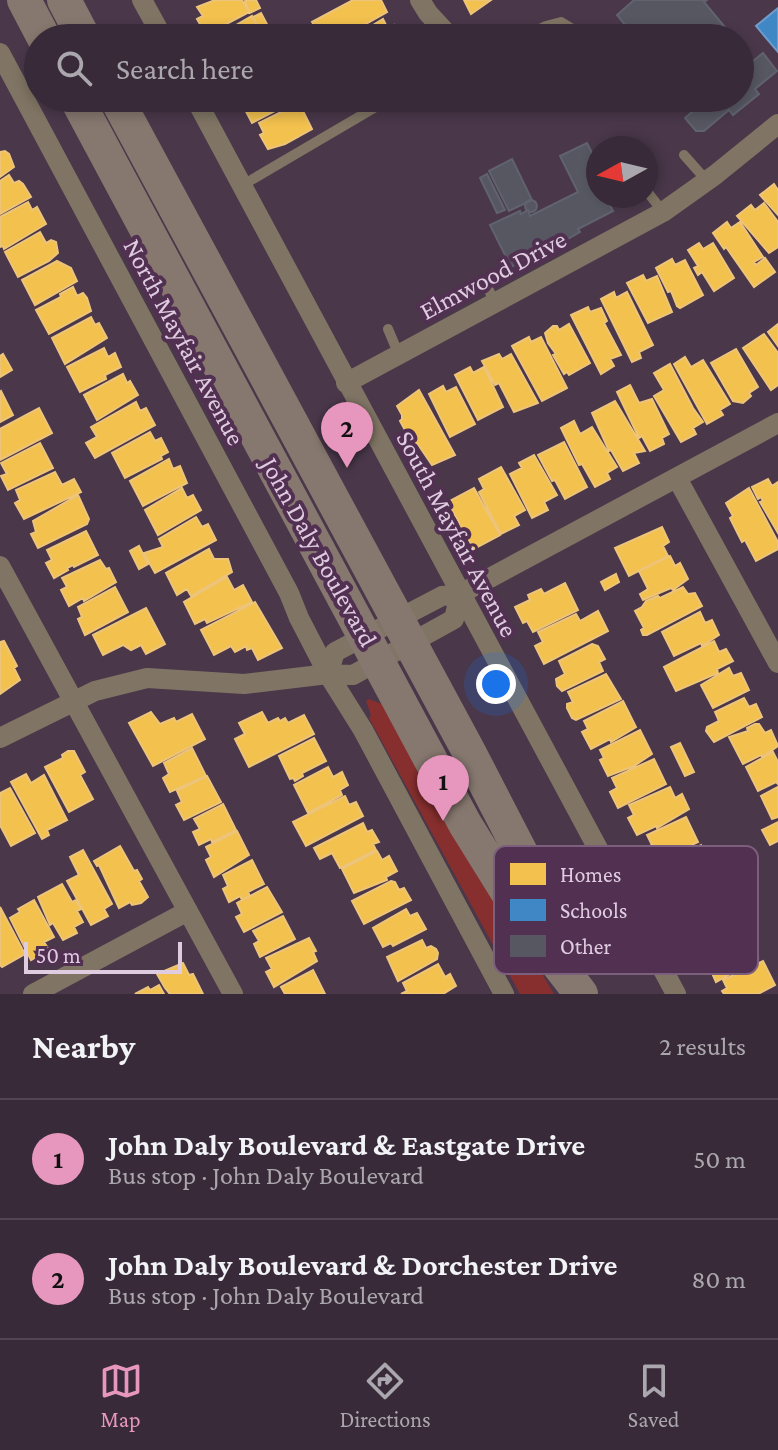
<!DOCTYPE html>
<html lang="en">
<head>
<meta charset="utf-8">
<style>
	body { margin:0; font-family:"Crimson Pro",serif; background:#433643; color:#f1f3f6 }
	.compass { position:absolute; left:586px; top:136px; width:72px; height:72px; border-radius:50%; background:#382a38; box-shadow:0 4px 12px #0003; rotate:262deg }
	.scale { position:absolute; left:24px; bottom:20px; width:158px; box-sizing:border-box; padding-left:8px; border:4px solid #e0cce0; border-top:0; font-size:22px; line-height:28px; white-space:nowrap; color:#e0cce0; -webkit-text-stroke:6px #513052; paint-order:stroke }
	.you { position:absolute; left:496px; top:684px; width:28px; height:28px; margin:-20px; border:6px solid #fff; border-radius:50%; background:#1a73e8; box-shadow:0 0 0 12px #1a73e833 }
	.badge { display:grid; place-items:center; width:52px; height:52px; border-radius:50%; background:#e797bd; color:#111; font-size:26px; font-weight:700 }
	.pin { position:absolute; translate:-50% -66px; filter:drop-shadow(0 2px 4px #0008) }
	.pin::after { content:''; position:absolute; top:42px; width:28px; height:24px; background:inherit; clip-path:polygon(0 0,100% 0,50% 100%) }
	.list { margin:0; padding:0; list-style:none }
	h2 { display:flex; justify-content:space-between; align-items:center; height:104px; margin:0; padding:0 32px; font-size:34px }
	h2 small { font-size:26px; font-weight:400; color:#aba7ae }
	.list li { display:grid; grid-template-columns:52px 1fr auto; gap:24px; align-items:center; box-sizing:border-box; height:120px; padding:0 32px; border-top:2px solid #524653 }
	.list b { display:block; font-size:30px; white-space:nowrap }
	.list p { margin:0; font-size:26px; white-space:nowrap; color:#aba7ae }
	.list em { font-size:26px; font-style:normal; color:#aba7ae }
	.icon { flex:none; width:44px; height:44px; fill:none; stroke:currentColor; stroke-width:2; stroke-linecap:round; stroke-linejoin:round }
	.map { position:relative; flex:none; width:778px; height:994px; overflow:hidden }
	.search { position:absolute; background:#382a38; box-shadow:0 4px 12px #0003; left:24px; right:24px; top:24px; height:88px; display:flex; align-items:center; gap:20px; box-sizing:border-box; padding:0 28px; border-radius:44px; color:#aba7ae; font-size:30px }
	.sheet { height:344px; background:#382a38 }
	nav { display:flex; justify-content:space-around; align-items:center; box-sizing:border-box; height:112px; border-top:2px solid #524653; background:#382a38; font-size:22px; color:#aba7ae }
	nav a { display:grid; justify-items:center; gap:4px }
	nav .on { color:#e797bd }
	.map>svg:first-child { display:block }
	.green { fill:#872f2e }
	.homes { fill:#f2c14e; stroke:#edc47a; stroke-width:2 }
	.schools { fill:#3f88c5; stroke:#6f9ccd; stroke-width:2 }
	.building { fill:#575762; stroke:#60636e; stroke-width:2 }
	.lines { fill:none; stroke-linecap:round; stroke-linejoin:round }
	.lane { stroke:#807564; stroke-width:10 }
	.street { stroke:#807564; stroke-width:20 }
	.primary { stroke:#86786f; stroke-width:34 }
	.labels { text-anchor:middle; dominant-baseline:central; stroke-width:8; stroke-linejoin:round; paint-order:stroke }
	.street-label { font-size:26px; fill:#e0cce0; stroke:#513052 }
	.key { fill:#513052; stroke:#7c5f7d; stroke-width:2 }
	.key-label { font-size:22px; fill:#e0cce0 }
</style>
</head>
<body>
<div class="map">
<svg width="778" height="994" viewBox="0 0 778 994">
	<rect width="100%" height="100%" fill="#4a384a"/>
	<path class="green" d="M369,699l13,5 172,290h-34l-151,-276 2,-3 -5,-14z"/>
	<path class="homes" d="M215,0h27l7,12 -43,23 -9,-16 6,-3 -6,-9z
		M247,0h9l4,8 -10,5 -5,-12z
		M353,0h28l6,12 -46,26h-16l2,-1 -5,-10 -3,-3 -4,3 -3,-5z
		M464,0h27l-20,14z
		M261,13l8,15 -8,4 -8,-15z
		M252,16l11,22h-47l1,-5h5z
		M383,19l5,10 6,-4 7,13h-49z
		M245,98h55l-48,25 -11,-21z
		M299,103l13,26 -27,15 -17,5 -8,-14 4,-2 -5,-10z
		M5,151l4,3 5,13 -14,10v-25z
		M9,175l5,8 5,-2 4,3 8,13 -31,17v-33z
		M774,184l4,6v25l-18,-20z
		M28,202l4,8 5,-3 9,17 -42,25 -1,-3 -3,1v-30z
		M764,203l14,19v25l-9,6 -32,-37 14,-11 4,5z
		M727,222l4,6 9,-6 23,35 -9,5 2,3 9,-7 10,14 -21,15 -28,-40 -2,2 -11,-16z
		M40,232l6,11 5,-3 5,2 2,11 -9,8 -31,16 -13,-25z
		M699,243l4,6 10,-6 21,35 -20,13 -12,-19 -4,3 -4,-7 4,-2 -10,-16z
		M672,259l3,6 10,-5 18,35 -23,13 -3,-2 -6,-15 -3,1 -12,-24z
		M57,261l14,7 6,13 -42,24 -13,-25z
		M643,275l3,6 11,-5 15,36 -24,11 -21,-40z
		M73,287l4,9 6,-3 4,5 4,13 -42,23 -13,-24 25,-13 -1,-3z
		M614,292l2,6 11,-6 26,53 -14,7 2,6 -9,4 -31,-63z
		M588,307l2,5 11,-4 6,13 -3,2 17,32 -11,4 4,7 -13,8 -30,-59z
		M91,317l4,8 4,-2 8,15 -42,26 -13,-26z
		M569,324l21,39 -21,12 -2,-3 -3,2 -11,-19 3,-1 -8,-11 -3,-10 8,-7h4l2,4z
		M778,324v22l-10,-14z
		M764,334l14,19v32l-7,5 -28,-42z
		M529,337l2,5 10,-5 26,51 -25,13 -30,-55z
		M104,348l4,9 7,-4 6,14 -16,8 1,4 -26,13 -13,-25z
		M736,349l22,38 -9,6 2,3 -8,7 -10,-2 -22,-38z
		M3,354l9,16 -12,7v-21z
		M499,354l3,5 9,-5 27,49 -24,9 -15,-29 -4,2 -13,-24z
		M685,357l6,10 12,-7 27,44 -10,6 3,5 -16,9 -33,-60z
		M670,364l23,44 10,14 -10,6 3,6 -15,8 -27,-46 10,-6 -10,-17z
		M470,367l3,6 11,-6 19,40 -25,13 -23,-45z
		M123,374l4,9 3,-2 8,14 -41,25 -13,-25z
		M630,385l9,18 13,-4 17,35 -7,4 2,6 -14,7 -8,-15 -3,2 -22,-46z
		M443,386l3,6 10,-5 19,37 -25,13 -21,-43z
		M419,390l36,65 -23,10 -15,-22 -4,2 -13,-24 2,-2v-4l-5,-9z
		M1,391l12,24 -13,7v-30z
		M615,401l30,50 -11,2 5,10 -16,8 -12,-21 -2,1 -17,-38z
		M136,402l4,9 6,-3 9,17 -60,33 -9,-15 11,-6 -6,-10z
		M39,408l13,25 -52,27v-31z
		M574,421l6,13 12,-7 25,40 -10,6 3,6 -15,8 -13,-23 -3,1 -18,-37z
		M150,432l5,9 6,-3 7,14 -7,4 1,3 -37,19 -13,-25z
		M564,442l23,45 -22,12 -10,-19 -3,1 -14,-26z
		M40,443l13,25 -45,22 -7,-14 6,-2 -6,-11z
		M534,455l23,40 -13,7 4,8 -16,8 -22,-44 12,-6 -3,-5z
		M169,459l4,10 7,-3 7,17 -44,23 -13,-25z
		M501,467l24,43 -11,6 5,9 -18,9 -22,-42 5,-3 -5,-10z
		M55,472l7,13 12,-6 7,13 -57,27 -9,-16 5,-3 -4,-10z
		M768,479l4,7 6,-4v51l-18,-31 3,-1 -2,-4 -3,2 -6,-12z
		M182,488l5,10 6,-3 8,15 -43,25 -13,-25z
		M474,488l26,47 -26,14 -8,-14 -4,3 -6,-10 5,-2 -13,-24z
		M749,488l29,54v7l-22,12 -11,-21 -3,2 -12,-24 3,-2 -7,-13z
		M78,495l11,24 -2,5 -49,24 -7,-14 5,-2 -3,-11z
		M196,517l6,10 6,-3 8,16 -61,33 -11,-20 19,-6 -4,-8z
		M662,527l7,15 -6,4 5,10 -39,20 -14,-28z
		M86,531l12,24 -24,12 -1,-2 -6,3 1,2 -14,8 -8,-15 6,-3 -5,-10z
		M139,546l9,18 -9,5 -9,-18z
		M209,549l5,10h14l4,13 -41,24 -4,-7 -10,6 -11,-22z
		M670,556l5,10 5,-3 8,16 -15,11 -2,-2 -28,12 -3,-6 8,-5 -9,-18z
		M100,560l6,9 3,-1 7,14 -32,19 -1,-3 -14,8 -8,-16 6,-3 -5,-9z
		M616,574l3,8 -14,8 -4,-8z
		M227,577l7,13 9,-5 9,17 -45,21 -2,-4 -10,5 -11,-22z
		M565,583l13,27 -45,22 -6,-11 -4,2 -8,-16 15,-7 -2,-5 13,-6 3,5z
		M115,587l13,25 -43,23 -7,-16 4,-2 -4,-10z
		M683,587l5,7 7,-1 7,13 -55,29h-4l-2,-5 3,-2 -9,-17 7,-4 4,-6 12,-5 2,2z
		M255,602l27,46 -24,12 -6,-12 -5,2 -1,-4 -11,6 -4,-6 -17,9 -13,-25z
		M146,608l19,36 -19,10 -5,-9 -10,5 -8,-5 -20,10 -10,-20z
		M598,611l10,20 -64,33 -9,-18 8,-4 -5,-10 38,-18 4,7z
		M700,612l5,11 7,-3 7,15 -17,11 -1,-3 -27,13 -12,-24z
		M4,641l13,25 -3,2 6,12 -20,14v-52z
		M714,641l5,11 7,-3 7,12 -16,8 1,4 -42,18 -12,-24z
		M592,644l6,2 7,13 -6,3 4,9 -41,20 -5,-5 -1,-7 9,-5 -6,-13z
		M729,668l4,8 8,-3 8,17 -36,18 -12,-23z
		M606,674l15,25 -45,21 -4,-2 -5,-10v-4l6,-2 -5,-10z
		M744,698l5,9 7,-3 6,13 -48,25 -8,-11 1,-4 12,-6 -4,-9z
		M623,701l13,26 -25,15 -1,-3 -19,10 -9,-17 6,-3 -4,-8z
		M151,712l9,12 14,-6 2,4 16,-8 13,25 -52,27 -24,-43z
		M262,712l6,11 10,-5 2,3 5,-3 3,5 16,-8 10,19 -65,33 -14,-28 10,-5 -6,-11z
		M755,724h4l6,9 6,-3 7,16 -16,11 -1,-2 -18,9 -14,-27 19,-6 -1,-3z
		M640,730l12,24 -18,12 -26,10 -8,-16 4,-2 -4,-8z
		M314,738l12,23 -24,12 1,3 -8,5 -2,-3 -3,1 -11,-23z
		M680,743l14,29 -9,4 -14,-29z
		M192,748l14,28 -36,16 -7,-14 6,-4 -5,-11z
		M68,751h6l11,21 -5,3 13,24 -24,13 -24,-45 18,-9 -1,-3z
		M773,752l5,10v22l-2,-2 -18,9 -12,-24z
		M654,759l12,25 -48,24 -8,-16 7,-4 -5,-10z
		M328,767l5,10 9,-5 6,13 -8,5 2,5 -34,18 -14,-28z
		M26,774l5,9 13,-8 23,45 -20,10 2,5 -7,4 -31,-57z
		M207,776l14,26 -37,18 -8,-15 6,-3 -5,-11z
		M670,787l5,11 7,-4 7,15 -32,19 -1,-2 -19,9 -9,-17 6,-3 -5,-10z
		M778,787v30l-6,2 -11,-23z
		M10,788l25,45 -24,13 -11,-21v-32z
		M345,796l4,9 7,-3 7,14 -57,30 -13,-24z
		M223,804l13,26 -24,12 -1,-3 -12,6 -6,-13 7,-3 -6,-10z
		M686,817l12,25 -38,18 -1,-2 -7,3 -6,-13 6,-3 -5,-10z
		M778,822v19l-8,4 -8,-15z
		M363,823l4,9 5,-2 7,12 -6,2 3,6 -36,18 -8,-15 -12,6 -6,-11z
		M237,831l12,24 -35,22 -8,-17 5,-3 -5,-10z
		M701,845l12,25 -44,23 -8,-16 5,-3 -5,-9z
		M120,846l14,25 3,-1 5,9 -3,2 9,16 -7,6 -9,2 -2,-3 -11,6 -20,-43 -2,1 -3,-5z
		M83,850l29,54 -8,5 4,7 -17,9 -24,-44 12,-6 -9,-18z
		M377,851l5,9 7,-4 8,15 -11,6 1,3 -33,13 -12,-24z
		M252,860l12,24 -16,8 2,4 -8,4 -2,-4 -11,6 -6,-13 5,-3 -5,-11z
		M391,881l4,1 4,8 5,-2 7,12 -47,24 -12,-23z
		M62,884l10,18 4,-2 5,9 -4,2 6,11 -9,5 3,6 -14,7 -10,-17 -3,2 -12,-28z
		M267,887l15,25 -38,20 -8,-15 6,-3 -5,-11z
		M34,900l20,37 -10,5 5,8 -18,10 -21,-42 10,-6 -2,-3z
		M0,907l25,47 -23,13 -2,-2z
		M406,909l4,7 7,-3 9,16 -33,17 -2,-3 -8,4 -10,-19z
		M283,916l12,23 -35,18 -6,-13 5,-3 -6,-10z
		M750,929l7,14 -5,2 6,13 -42,24 -8,-18 9,-4 -6,-13z
		M309,938l7,13 -3,1 4,9 -43,26 -8,-15 6,-3 -6,-11z
		M422,940l4,8 5,-2 5,3 2,4 -1,6 -39,22 -11,-24z
		M763,961l12,24 -17,9h-34l-2,-3 5,-3 -4,-8z
		M183,963l6,12 4,-1 10,20h-33l-5,-6 -8,-14z
		M438,964l7,13 5,-3 6,12 -13,8h-42l6,-3 -4,-8z
		M313,970l12,24h-40l-4,-7z
		M159,985l5,9h-29l13,-7 2,3z"/>
	<path class="schools" d="M778,8v44l-22,-26z"/>
	<path class="building" d="M634,0h73l-3,2 30,36h-98l-19,-23z
		M740,45l13,16 10,-8 14,18 -22,18 4,5 -26,21 -4,-5 -25,21h-8l-11,-13 16,-14 -4,-6h43z
		M587,143l11,22v31h10l-1,4 6,11 -35,18 2,3 -14,8 -2,-3 -7,3 1,3 -47,24 -21,-42 30,-14 1,3 7,-4 2,6 48,-24 -18,-36z
		M512,159l20,41 -23,11 -20,-40z
		M487,174l18,36 -8,3 -17,-35z
		M525 206a6 6 0 1 1 12 0a6 6 0 1 1-12 0Z"/>
	<g class="lines">
		<path class="lane" d="M522,38l24,-12 15,-4 18,11
			M684,155l23,26
			M241,186l150,-88
			M646,190l17,22
			M484,280l11,23
			M388,329l11,26"/>
		<path class="street" d="M142,0l21,38
			M420,0l8,13 23,25
			M0,53l289,540 10,25 29,56 35,56 141,264
			M195,98l481,896
			M346,383l317,-171 52,-37 63,-51
			M677,478l101,185
			M0,566l233,428
			M328,674l7,-22 107,-56 18,-2 318,-171
			M0,738l95,-47 52,-13 97,6 84,-10 25,1 101,-56 6,-25
			M33,994l155,-83"/>
		<path class="primary" d="M24,0l20,38
			M64,0l20,38
			M76,98l389,726 62,100 54,70
			M116,98l352,652 77,149 28,65"/>
	</g>
	<g class="labels">
		<g class="street-label">
			<text transform="translate(493 275) rotate(-28)">Elmwood Drive</text>
			<text transform="translate(184 342) rotate(62)">North Mayfair Avenue</text>
			<text transform="translate(457 534) rotate(62)">South Mayfair Avenue</text>
			<text transform="translate(319 552) rotate(61)">John Daly Boulevard</text>
		</g>
	</g>
	<rect x="494" y="846" width="264" height="128" rx="12" class="key"/>
	<rect x="510" y="863" width="36" height="22" fill="#f2c14e"/>
	<rect x="510" y="899" width="36" height="22" fill="#3f88c5"/>
	<rect x="510" y="935" width="36" height="22" fill="#575762"/>
	<g class="key-label">
		<text x="560" y="882">Homes</text>
		<text x="560" y="918">Schools</text>
		<text x="560" y="954">Other</text>
	</g>
</svg>
<svg class="compass" viewBox="-18 -18 36 36"><path d="M0-13l5 13h-10z" fill="#e53935"/><path d="M0 13l5-13h-10z" fill="#aba7ae"/></svg>
<div class="scale">50 m</div>
<div class="you"></div>
<div class="pin badge" style="left:443px;top:821px">1</div>
<div class="pin badge" style="left:347px;top:468px">2</div>
<div class="search"><svg class="icon" aria-label="search" viewBox="0 0 24 24"><circle cx="10" cy="10" r="6"/><path d="M15 15l6 6"/></svg>Search here</div>
</div>
<section class="sheet">
<h2>Nearby<small>2 results</small></h2>
<ul class="list">
<li><span class="badge">1</span><div><b>John Daly Boulevard &amp; Eastgate Drive</b><p>Bus stop · John Daly Boulevard</p></div><em>50 m</em></li>
<li><span class="badge">2</span><div><b>John Daly Boulevard &amp; Dorchester Drive</b><p>Bus stop · John Daly Boulevard</p></div><em>80 m</em></li>
</ul>
</section>
<nav>
<a class="on"><svg class="icon" aria-label="map" viewBox="0 0 24 24"><path d="M3 6l6-2 6 2 6-2v14l-6 2-6-2-6 2zM9 4v14M15 6v14"/></svg>Map</a>
<a><svg class="icon" aria-label="directions" viewBox="0 0 24 24"><path d="M12 3l9 9-9 9-9-9zM9 14v-3h6M13 9l2 2-2 2"/></svg>Directions</a>
<a><svg class="icon" aria-label="saved" viewBox="0 0 24 24"><path d="M7 4h10v16l-5-4-5 4z"/></svg>Saved</a>
</nav>
</body>
</html>
